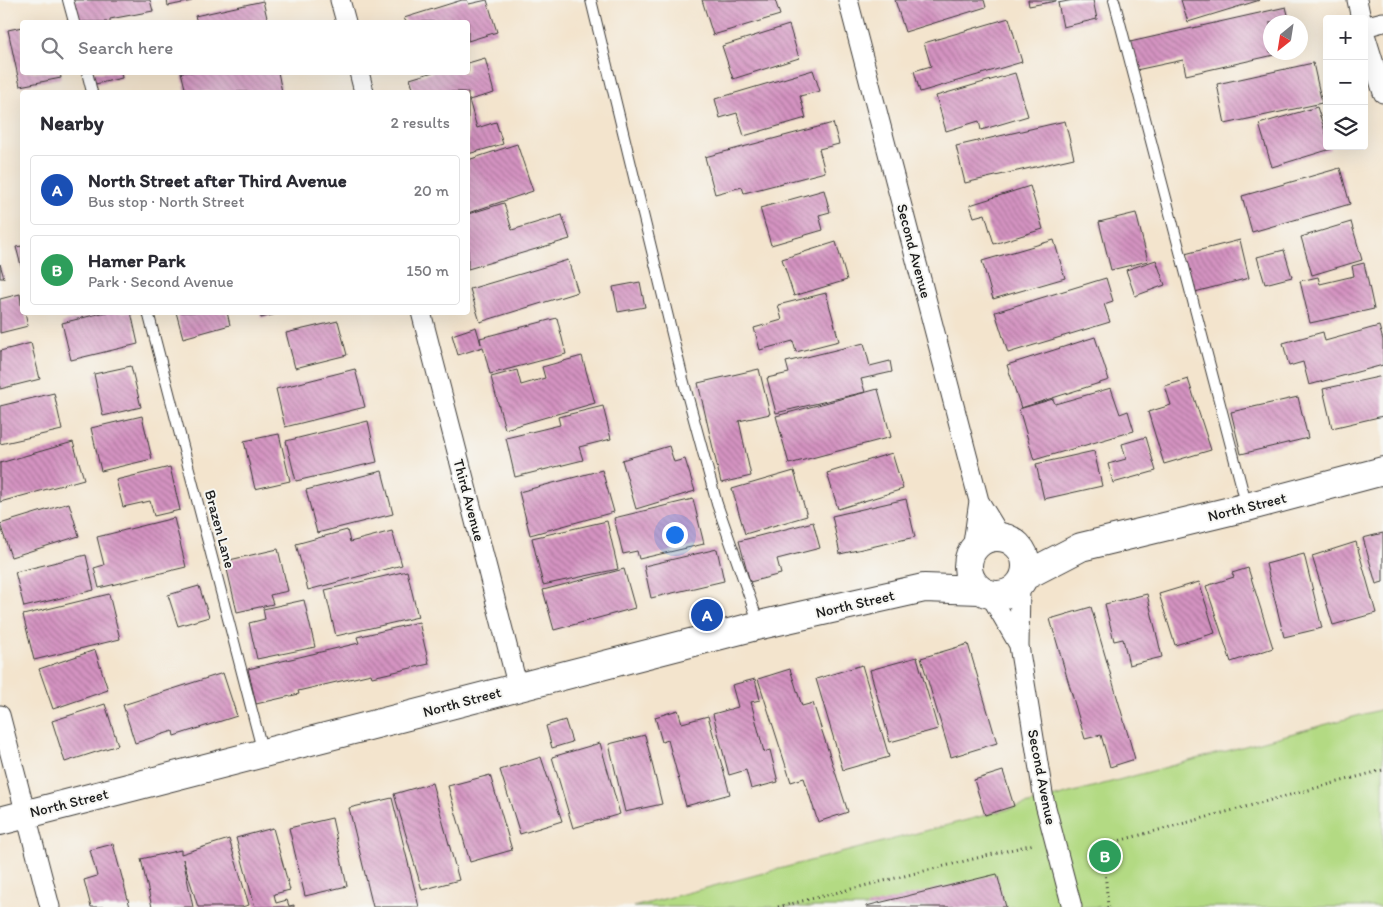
<!DOCTYPE html>
<html lang="en">
<head>
<meta charset="utf-8">
<style>
	body { margin:0; font-family:Itim,sans-serif; background:#f2f2f3; color:#2b2b33 }
	.controls { position:absolute; right:15px; top:15px; display:grid; overflow:hidden; border-radius:5px; box-shadow:0 5px 20px #0002 }
	.controls button { width:45px; height:45px; display:grid; place-items:center; padding:0; border:0; border-bottom:1px solid #e1e1e2; background:#fff; color:#2b2b33; font:25px sans-serif }
	.compass { position:absolute; left:1263px; top:15px; width:45px; height:45px; border-radius:50%; background:#fff; box-shadow:0 5px 20px #0002; rotate:210deg }
	.you { position:absolute; left:674px; top:534px; width:18px; height:18px; margin:-12px; border:4px solid #fff; border-radius:50%; background:#1a73e8; box-shadow:0 0 0 8px #1a73e833 }
	.badge { display:grid; place-items:center; width:32px; height:32px; border-radius:50%; background:#ea580c; color:#fff; font-size:16px; font-weight:700 }
	.pin { position:absolute; translate:-50% -50%; border:2px solid #fff; box-shadow:0 1px 5px #0006 }
	.list { margin:0; padding:0; list-style:none }
	h2 { display:flex; justify-content:space-between; align-items:center; height:65px; margin:0; padding:0 20px; font-size:21px }
	h2 small { font-size:16px; font-weight:400; color:#7c7c81 }
	.list li { display:grid; grid-template-columns:32px 1fr auto; gap:15px; align-items:center; box-sizing:border-box; height:70px; margin:0 10px 10px; padding:0 10px; border:1px solid #e1e1e2; border-radius:5px }
	.list b { display:block; font-size:19px; white-space:nowrap }
	.list p { margin:0; font-size:16px; white-space:nowrap; color:#7c7c81 }
	.list em { font-size:16px; font-style:normal; color:#7c7c81 }
	.icon { flex:none; width:28px; height:28px; fill:none; stroke:currentColor; stroke-width:2; stroke-linecap:round; stroke-linejoin:round }
	.map { position:relative; flex:none; width:1383px; height:907px; overflow:hidden }
	.search { position:absolute; background:#fff; box-shadow:0 5px 20px #0002; left:20px; top:20px; width:450px; height:55px; display:flex; align-items:center; gap:12px; box-sizing:border-box; padding:0 18px; border-radius:5px; color:#7c7c81; font-size:19px }
	.panel { position:absolute; background:#fff; box-shadow:0 5px 20px #0002; left:20px; top:90px; width:450px; height:225px; border-radius:5px }
	.map>svg:first-child { display:block }
	.green { fill:#b3da83; stroke:#687b50 }
	.building { fill:url(#building-back-hatch) }
	.lines { fill:none; stroke-linecap:round; stroke-linejoin:round }
	.service-casing { stroke:#3c3a37; stroke-width:12 }
	.minor-casing { stroke:#3c3a37; stroke-width:21 }
	.secondary-casing { stroke:#3c3a37; stroke-width:30 }
	.path { stroke:#3c3a37; stroke-width:3; stroke-dasharray:1 4; stroke-linecap:butt }
	.service { stroke:#fff; stroke-width:10 }
	.minor { stroke:#fff; stroke-width:19 }
	.secondary { stroke:#fff; stroke-width:28 }
	.labels { text-anchor:middle; dominant-baseline:central; stroke-width:4; stroke-linejoin:round; paint-order:stroke }
	.street-label { font-size:15px; fill:#1c1c1c; stroke:#f6f6f2 }
</style>
</head>
<body>
<div class="map">
<svg width="1383" height="907" viewBox="0 0 1383 907">
	<defs>
		<pattern id="building-back-hatch" width="6" height="6" patternUnits="userSpaceOnUse" patternTransform="scale(1.25)"><rect width="6" height="6" fill="#d493c1"/><path d="M-1 5l2 2M0 0l6 6M5-1l2 2" fill="none" stroke="#ab779c"/></pattern>
	</defs>
	<rect width="100%" height="100%" fill="#f6f6f2"/>
	<filter id="ink" filterUnits="userSpaceOnUse"><feTurbulence type="fractalNoise" baseFrequency=".02" numOctaves="2"/><feDisplacementMap in="SourceGraphic" scale="10" xChannelSelector="R" yChannelSelector="G"/><feConvolveMatrix kernelMatrix="1 2 1 2 8 2 1 2 1" color-interpolation-filters="sRGB"/></filter>
	<filter id="wash" filterUnits="userSpaceOnUse"><feTurbulence type="fractalNoise" baseFrequency=".0096" numOctaves="4" result="noise"/><feDisplacementMap in="SourceGraphic" scale="20" xChannelSelector="R" yChannelSelector="G"/><feGaussianBlur stdDeviation="1.12" result="paint"/><feColorMatrix in="noise" values="0 0 0 0 0 0 0 0 0 0 0 0 0 0 0 0 0 1.4 0 .05"/><feComposite in="paint" operator="in"/></filter>
	<g filter="url(#wash)">
		<rect width="100%" height="100%" fill="#f3e4cd"/>
		<path class="green" d="M1383,709v198h-750l411,-107z"/>
		<g id="blocks">
			<path class="building" d="M73,0h77l3,11 -43,8v3h-32z
				M167,0h25v1l-24,5z
				M462,0h5l2,4 18,-4 10,32 -29,9v-19h-62l-2,-4z
				M702,0h73l5,15 -67,20z
				M895,0h89l2,7 -81,25z
				M1028,0h28v1l-27,5z
				M1073,0h20l4,19 -34,8 -5,-24z
				M1181,0h79l-72,22z
				M263,1l5,21h-71l-2,-6z
				M1286,7l4,15h-20v30l13,1 -97,22 -3,-15 -47,10 -6,-28z
				M1009,18l13,44 -102,30 -6,-21 17,-5 -7,-23z
				M789,25l10,33 -66,21 -11,-33z
				M22,27v45h38l1,6 -41,8 -12,-56z
				M485,58l9,35 -25,7 8,28 19,-6 7,22 -35,10v-62h-54l-4,-13 23,-7h35v-9z
				M1313,63l9,40 -97,21 -8,-40z
				M813,70l7,21 -20,5 6,22 -62,18 -7,-23 -17,5 -5,-19z
				M88,72h33l1,6 -31,7z
				M181,72h97l4,20h-96z
				M1015,73l13,43 -47,14 -2,-9 -33,10 -10,-35z
				M1317,107l10,30v9h3l1,3 -59,18 -13,-43z
				M1065,121l9,37 -109,25 -9,-37z
				M833,123l6,21 -20,5 6,23 -81,21 -2,-6 -27,7 -10,-37z
				M517,144l16,47 -65,22v-53z
				M1340,168l10,36 -98,28 -10,-36z
				M1030,186l13,43 -49,15 -9,-30 -11,3 -4,-12z
				M824,190l6,22 -11,3 4,15 -52,15 -11,-37z
				M504,203l8,27 50,-15 8,24 -102,30v-55z
				M1136,213l12,48 -37,9 -12,-48z
				M1351,222l11,38 -50,15 -11,-38z
				M1054,240l11,38 -72,21 -11,-38z
				M1240,240l9,38 -58,15 -10,-38z
				M836,242l11,38 -53,16 -12,-37z
				M22,246v23l-6,-22z
				M1284,250l8,27 -27,7 -8,-27z
				M568,260l10,32 -98,30 -10,-33z
				M1156,260l9,25 -30,11 -9,-26z
				M1364,263l10,46 -64,14 -10,-42 18,-4 2,7 34,-8 -2,-10z
				M0,264l4,14h-4z
				M1106,278l7,23 -9,3 6,18 -102,31 -13,-41z
				M640,282l5,25 -27,5 -5,-25z
				M826,293l13,48 -43,11 -3,-11 -33,9 -6,-22 28,-8 -4,-15z
				M20,294l2,18h3l3,14 -28,7v-34z
				M106,312h25l7,32 -67,16 -9,-37z
				M176,312h51l3,13 -47,13z
				M260,312h20v1l-19,5z
				M557,318l9,36 -76,20 -7,-27 -25,8 -6,-20 24,-8 5,17 -1,-6z
				M338,321l9,34 -52,13 -9,-35z
				M1379,326l4,14v25l-74,20 -6,-23 -14,4 -6,-23 40,-11 2,9z
				M1095,337l14,43 -88,28 -14,-43z
				M31,343l9,36 -40,10v-38z
				M864,343l6,23 20,-5 2,11 -31,7 4,13 -89,21 -9,-35 22,-5 -3,-11z
				M582,356l13,47 -90,26 -14,-52 26,-7 4,15 24,-7 -3,-11z
				M131,366l10,41 -38,9 -9,-42z
				M355,369l10,38 -80,20 -9,-38z
				M759,369l11,45 -31,7 12,55 -30,7 -23,-100z
				M1383,376v40l-51,12 -9,-39z
				M1188,379l23,71 -47,14 -16,-52 23,-7 -6,-19z
				M1111,388l9,26 8,-3 6,20 -100,29 -15,-51 34,-10 2,5z
				M878,389l13,48 -102,27 -13,-48z
				M54,393l8,37 -62,14v-38z
				M1298,397l10,41 -67,16 -10,-42z
				M603,406l8,33 -32,8 4,13 -68,17 -9,-39 54,-13 -2,-8z
				M142,416l10,43 -51,12 -10,-43z
				M368,421l9,41 -81,19 -10,-40z
				M279,434l11,47 -35,8 -11,-48z
				M1146,437l10,34 -43,12 -5,-19 18,-5 -4,-15z
				M73,442l11,37 -84,23v-39z
				M669,446l5,16 11,-3 10,32 -59,18 -14,-49z
				M1094,451l8,35 -58,13 -8,-35z
				M892,453l11,36 -65,20 -11,-36z
				M170,467l10,43 -26,6 -4,-15 -27,6 -7,-27z
				M602,470l12,42 -84,23 -11,-43z
				M382,471l11,43 -76,19 -11,-43z
				M794,471l13,45 -62,18 -13,-45z
				M693,499l11,45 -65,15 -2,-8 -14,3 -9,-36z
				M906,499l9,38 -75,17 -8,-38z
				M69,503l10,33 -68,21 -11,-33z
				M174,518l12,49 -87,21 -5,-20 10,-3 -7,-28z
				M607,521l11,48 -75,16 -11,-47z
				M813,522l7,26 -43,11 4,15 -31,8 -11,-41z
				M347,530l3,12 42,-11 10,34 -94,25 -12,-46z
				M1383,533v49l-7,2 -13,-46z
				M1356,542l20,71 -43,12 -21,-69z
				M278,549l10,42 -18,4 3,9 -36,8 -12,-51z
				M717,549l7,32 -73,17 -7,-32z
				M1304,554l18,74 -38,9 -18,-73z
				M86,555l8,35 -70,17 -9,-35z
				M1248,568l25,80 -42,14 -25,-76 28,-9 -2,-4z
				M624,569l11,39 -81,22 -11,-40z
				M407,571l11,46 -82,19 -11,-46z
				M1199,582l16,51 -40,12 -16,-51z
				M199,586l10,31 -31,9 -10,-31z
				M109,594l11,45 -86,21 -11,-45z
				M1147,594l15,63 -33,8 -6,-26 -9,2 -9,-37z
				M304,600l11,47 -58,12 -8,-36 16,-4 -2,-10z
				M1091,607l44,152 -25,8 -9,-32 -16,4 -35,-120z
				M419,622l10,42 -57,13 -1,-3 -73,17 1,3 -43,10 -8,-35 111,-26 -2,-6z
				M968,644l29,99 -46,14 -30,-99z
				M95,650l13,40 -55,19 -14,-40z
				M917,657l21,72 -48,13 -20,-72z
				M862,665l27,92 -46,13 -27,-91z
				M790,669l12,37 11,-3 35,109 -30,10 -14,-44 -13,4 -33,-103z
				M223,673l14,43 -63,20 -1,-5 -38,12 -12,-38z
				M755,679l5,21 -9,2 13,50 6,-2 8,32 -27,7 -5,-19 -17,5 -16,-61 25,-7 -6,-22z
				M105,704l13,41 -53,17 -13,-41z
				M678,710l4,13 26,-7 22,78 -44,12 -18,-66 -6,2 -7,-25z
				M565,720l7,22 -20,6 -6,-22z
				M645,735l17,69 -37,8 -16,-68z
				M600,743l20,71 -47,14 -21,-71z
				M541,757l21,64 -42,13 -20,-64z
				M1003,771l11,35 -29,9 -11,-35z
				M490,775l22,75 -42,12 -22,-76z
				M432,783l27,97 -37,10 -28,-96z
				M392,798l27,109h-46l-24,-99z
				M332,818l15,68 -42,10 -16,-68z
				M273,828l17,62 -16,4 2,9 11,-3 2,6 5,-1v2h-39l-19,-69z
				M229,839l20,66 -7,2h-44l-15,-48 10,48h-41l-11,-48 40,-9v4z
				M113,844l17,63h-39l-7,-27 13,-4 -7,-26z
				M997,874l9,33h-140v-1z"/>
		</g>
	</g>
	<g filter="url(#ink)">
		<use href="#blocks" fill-opacity="0" stroke="#3c3a37" stroke-width="1"/>
		<g class="lines">
			<g class="service-casing">
				<path id="service" d="M68,0l6,22
					M591,0l92,379 34,125 42,120
					M1114,0l133,507
					M87,72l5,20
					M148,312l115,441"/>
			</g>
			<g class="minor-casing">
				<path id="minor" d="M340,0l6,22
					M848,0l131,501 22,36
					M1357,0l4,19
					M1364,27l19,-5
					M1364,31l19,62
					M359,72l5,20
					M421,312l97,376
					M972,550l7,-49
					M1020,585l-1,61 25,154 28,107
					M990,595l29,50
					M0,715l50,192"/>
			</g>
			<g class="secondary-casing">
				<path id="secondary" d="M968 566a29 29 0 1 1 58 0a29 29 0 1 1-58 0Z
					M1025,576l56,-29 166,-40 136,-36
					M0,821l760,-196 164,-37 56,2"/>
			</g>
			<path class="path" d="M778,907l256,-63
				M1108,907l-5,-62 280,-75"/>
			<use href="#service" class="service"/>
			<use href="#minor" class="minor"/>
			<use href="#secondary" class="secondary"/>
		</g>
	</g>
	<g class="labels">
		<g class="street-label">
			<text transform="translate(914 251) rotate(75)">Second Avenue</text>
			<text transform="translate(469 500) rotate(75)">Third Avenue</text>
			<text transform="translate(1247 507) rotate(-14)">North Street</text>
			<text transform="translate(220 529) rotate(75)">Brazen Lane</text>
			<text transform="translate(855 604) rotate(-13)">North Street</text>
			<text transform="translate(462 702) rotate(-15)">North Street</text>
			<text transform="translate(1042 777) rotate(79)">Second Avenue</text>
			<text transform="translate(69 803) rotate(-14)">North Street</text>
		</g>
	</g>
</svg>
<div class="controls">
<button>+</button>
<button>−</button>
<button><svg class="icon" aria-label="layers" viewBox="0 0 24 24"><path d="M12 4l9 5-9 5-9-5zM3 14l9 5 9-5"/></svg></button>
</div>
<svg class="compass" viewBox="-18 -18 36 36"><path d="M0-13l5 13h-10z" fill="#e53935"/><path d="M0 13l5-13h-10z" fill="#7c7c81"/></svg>
<div class="you"></div>
<div class="pin badge" style="left:707px;top:615px;background:#1a4fb4">A</div>
<div class="pin badge" style="left:1105px;top:856px;background:#2e9e5b">B</div>
<div class="search"><svg class="icon" aria-label="search" viewBox="0 0 24 24"><circle cx="10" cy="10" r="6"/><path d="M15 15l6 6"/></svg>Search here</div>
<section class="panel">
<h2>Nearby<small>2 results</small></h2>
<ul class="list">
<li><span class="badge" style="background:#1a4fb4">A</span><div><b>North Street after Third Avenue</b><p>Bus stop · North Street</p></div><em>20 m</em></li>
<li><span class="badge" style="background:#2e9e5b">B</span><div><b>Hamer Park</b><p>Park · Second Avenue</p></div><em>150 m</em></li>
</ul>
</section>
</div>
</body>
</html>
